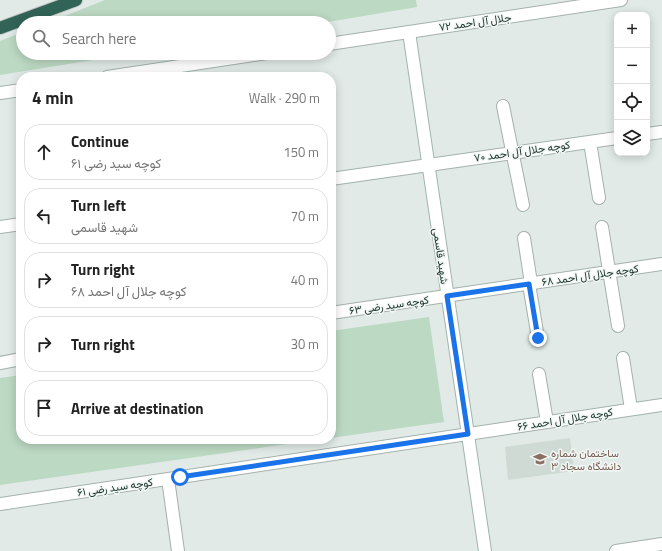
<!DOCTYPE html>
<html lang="en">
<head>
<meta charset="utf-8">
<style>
	body { margin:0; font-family:"Titillium Web",Vazirmatn,sans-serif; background:#f2f2f2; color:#222 }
	.controls { position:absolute; right:12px; top:12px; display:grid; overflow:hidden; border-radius:8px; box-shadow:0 2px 10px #0003 }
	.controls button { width:36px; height:36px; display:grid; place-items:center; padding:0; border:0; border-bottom:1px solid #e0e0e0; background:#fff; color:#222; font:20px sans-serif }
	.stop { position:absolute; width:12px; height:12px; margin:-9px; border:3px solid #1a73e8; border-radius:50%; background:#fff }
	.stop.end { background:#1a73e8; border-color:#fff; box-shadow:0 1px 4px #0008 }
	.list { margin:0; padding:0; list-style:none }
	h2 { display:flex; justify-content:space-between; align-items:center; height:52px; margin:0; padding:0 16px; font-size:17px }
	h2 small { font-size:13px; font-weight:400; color:#767676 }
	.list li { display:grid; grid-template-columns:26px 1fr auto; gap:12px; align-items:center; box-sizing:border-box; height:56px; margin:0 8px 8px; padding:0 8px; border:1px solid #e0e0e0; border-radius:16px }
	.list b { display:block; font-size:15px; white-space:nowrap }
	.list p { margin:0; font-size:13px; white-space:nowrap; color:#767676 }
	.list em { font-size:13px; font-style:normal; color:#767676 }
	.icon { flex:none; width:22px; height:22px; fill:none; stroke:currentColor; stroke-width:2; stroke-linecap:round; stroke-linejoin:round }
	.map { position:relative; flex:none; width:662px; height:551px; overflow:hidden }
	.search { position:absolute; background:#fff; box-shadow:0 2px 10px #0003; left:16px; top:16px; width:320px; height:44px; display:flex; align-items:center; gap:10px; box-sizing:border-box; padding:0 14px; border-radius:22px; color:#767676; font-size:15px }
	.panel { position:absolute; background:#fff; box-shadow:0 2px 10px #0003; left:16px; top:72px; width:320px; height:372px; border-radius:16px }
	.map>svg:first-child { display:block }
	.built { fill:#d0dad5 }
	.green { fill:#bcd9c3 }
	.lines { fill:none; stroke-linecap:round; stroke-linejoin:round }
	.street-casing { stroke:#a4b1ad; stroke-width:14 }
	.secondary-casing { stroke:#a1b5ad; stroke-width:14 }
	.highway-casing { stroke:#bdc4c2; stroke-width:14 }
	.street { stroke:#fff; stroke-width:12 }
	.secondary { stroke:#fff; stroke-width:12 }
	.highway { stroke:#326357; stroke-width:12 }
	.route { stroke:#1a73e8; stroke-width:5 }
	.labels { text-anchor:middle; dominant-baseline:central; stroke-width:3; stroke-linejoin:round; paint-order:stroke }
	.street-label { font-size:11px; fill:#233933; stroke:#f1f7f4 }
	.education-label { font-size:11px; fill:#785e54; stroke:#f1f7f4; text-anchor:start }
</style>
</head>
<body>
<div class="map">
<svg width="662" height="551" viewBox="0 0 662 551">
	<rect width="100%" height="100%" fill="#e1eae6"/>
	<path class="built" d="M570,438l4,33 -66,9 -3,-33z"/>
	<path class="green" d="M105,0h311l1,7 -95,16h-275z
		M23,32v21h114l-137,22v-34z
		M429,317l15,105 -113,16v-107z
		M21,375v64h302l-323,46v-107z"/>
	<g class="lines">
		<g class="street-casing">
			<path id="street" d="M329,44l292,-44
				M107,77l160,-24
				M0,93l21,-3
				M503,106l20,99
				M647,134l15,-2
				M590,142l9,56
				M331,179l286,-41
				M0,227l21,-3
				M602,227l16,99
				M524,238l7,45
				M529,284l9,54
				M331,313l331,-49
				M623,358l8,51
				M0,363l21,-4
				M539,374l8,48
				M168,479l10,72
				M0,504l662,-99
				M616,551l46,-7"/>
		</g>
		<g class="secondary-casing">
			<path id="secondary" d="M409,32l76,519"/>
		</g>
		<g class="highway-casing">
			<path id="highway" d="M0,28l76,-28"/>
		</g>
		<use href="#street" class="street"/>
		<use href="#secondary" class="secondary"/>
		<use href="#highway" class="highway"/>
	</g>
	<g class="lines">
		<path class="route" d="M180,477l288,-43 -21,-138 82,-12 9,54"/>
	</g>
	<defs>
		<g id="university-bare" transform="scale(1.08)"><path d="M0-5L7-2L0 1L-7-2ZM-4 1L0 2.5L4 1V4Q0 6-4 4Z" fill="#8d6e63" stroke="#f1f7f4" stroke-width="2.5" paint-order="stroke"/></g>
	</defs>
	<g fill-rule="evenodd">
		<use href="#university-bare" x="540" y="459"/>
	</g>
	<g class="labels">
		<g class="street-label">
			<text transform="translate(475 22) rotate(-8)">جلال آل احمد ۷۲</text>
			<text transform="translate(522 151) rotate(-8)">کوچه جلال آل احمد ۷۰</text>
			<text transform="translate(441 256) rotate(82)">شهید قاسمی</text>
			<text transform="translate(590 275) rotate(-8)">کوچه جلال آل احمد ۶۸</text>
			<text transform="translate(389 305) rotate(-8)">کوچه سید رضی ۶۳</text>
			<text transform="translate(565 419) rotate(-9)">کوچه جلال آل احمد ۶۶</text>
			<text transform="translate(115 487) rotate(-8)">کوچه سید رضی ۶۱</text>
		</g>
		<g class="education-label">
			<text x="551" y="453">ساختمان شماره<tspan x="551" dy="13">۳ دانشگاه سجاد</tspan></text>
		</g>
	</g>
</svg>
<div class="controls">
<button>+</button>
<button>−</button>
<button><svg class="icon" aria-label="locate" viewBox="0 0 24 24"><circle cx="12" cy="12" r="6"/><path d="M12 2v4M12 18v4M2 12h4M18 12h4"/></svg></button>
<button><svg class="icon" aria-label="layers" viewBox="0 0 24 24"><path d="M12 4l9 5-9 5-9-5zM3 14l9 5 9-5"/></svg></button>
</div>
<div class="stop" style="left:180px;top:477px"></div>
<div class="stop end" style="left:538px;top:338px"></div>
<div class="search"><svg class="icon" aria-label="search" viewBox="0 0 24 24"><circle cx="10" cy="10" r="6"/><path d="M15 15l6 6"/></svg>Search here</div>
<section class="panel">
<h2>4 min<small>Walk · 290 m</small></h2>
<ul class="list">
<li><svg class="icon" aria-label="ahead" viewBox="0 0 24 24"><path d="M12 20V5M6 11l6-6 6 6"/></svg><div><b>Continue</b><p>کوچه سید رضی ۶۱</p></div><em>150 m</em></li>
<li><svg class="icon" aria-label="left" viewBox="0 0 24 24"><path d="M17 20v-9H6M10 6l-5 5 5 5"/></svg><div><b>Turn left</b><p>شهید قاسمی</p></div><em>70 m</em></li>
<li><svg class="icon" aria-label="right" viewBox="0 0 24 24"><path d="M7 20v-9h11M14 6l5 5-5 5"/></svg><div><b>Turn right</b><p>کوچه جلال آل احمد ۶۸</p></div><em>40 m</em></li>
<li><svg class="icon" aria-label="right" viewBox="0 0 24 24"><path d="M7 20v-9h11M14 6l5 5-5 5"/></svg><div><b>Turn right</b></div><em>30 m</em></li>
<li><svg class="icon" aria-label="arrive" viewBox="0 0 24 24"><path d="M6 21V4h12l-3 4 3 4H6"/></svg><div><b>Arrive at destination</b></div></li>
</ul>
</section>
</div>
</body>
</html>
